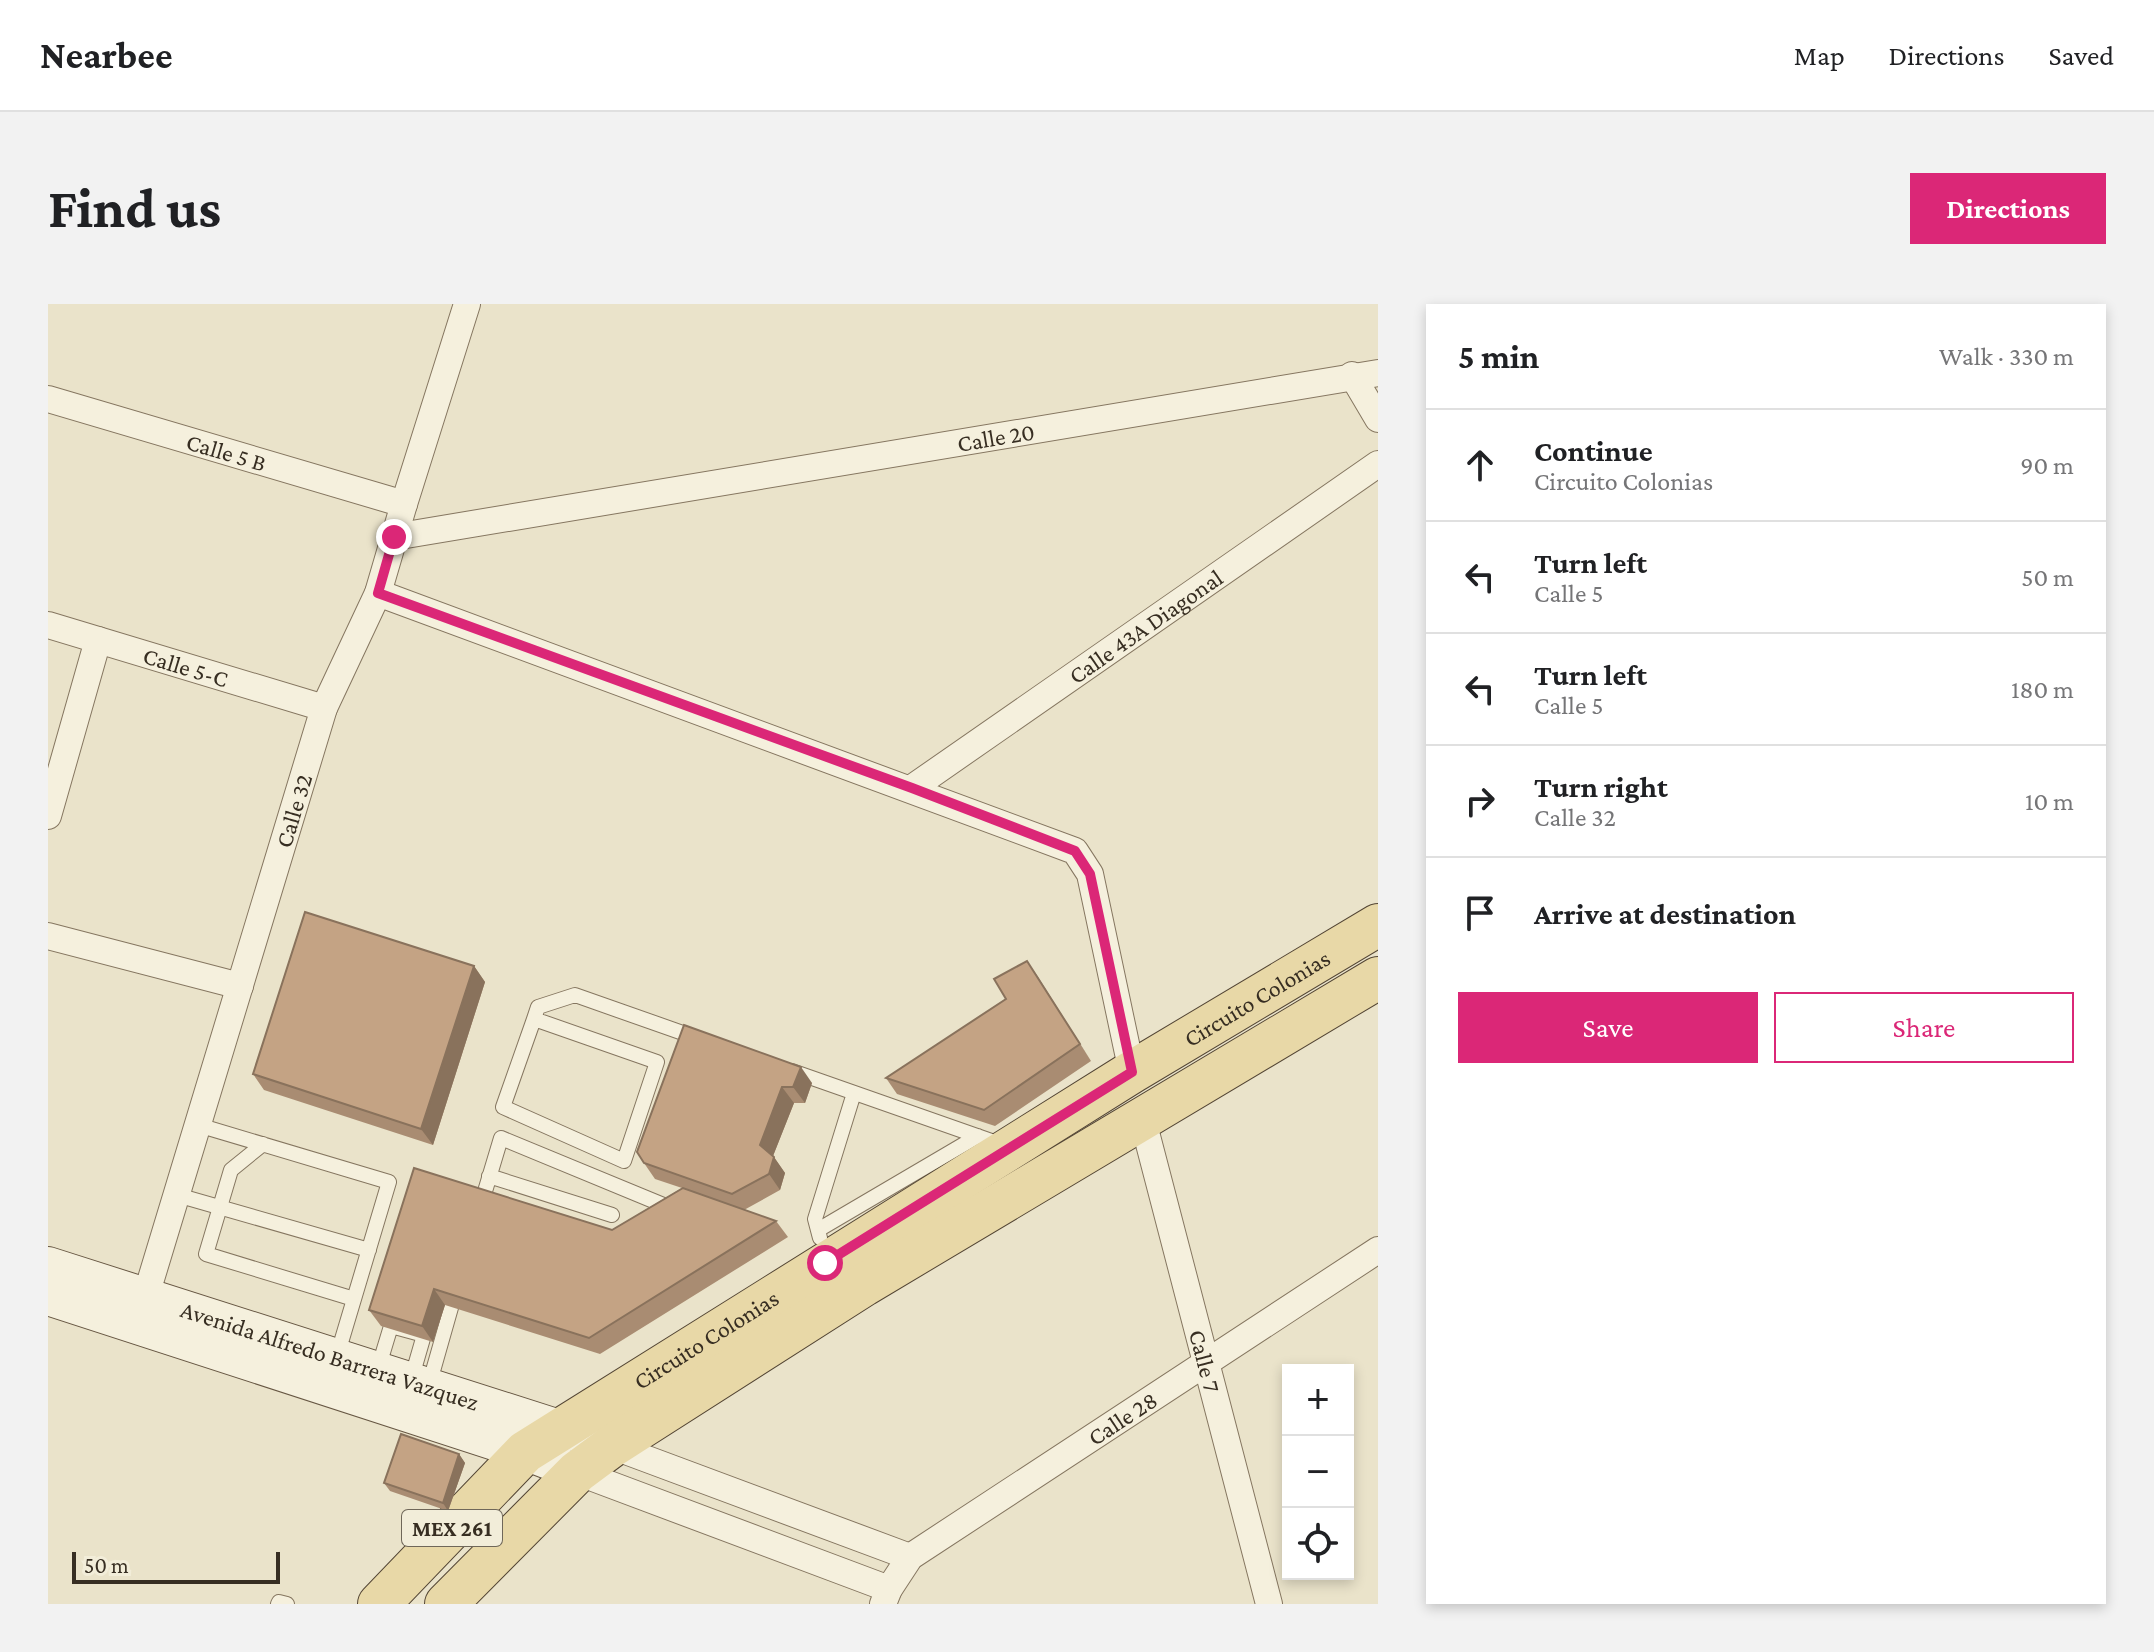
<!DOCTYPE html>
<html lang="en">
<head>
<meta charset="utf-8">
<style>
	body { margin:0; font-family:"Crimson Pro",serif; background:#f2f2f2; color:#202124 }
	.controls { position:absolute; right:24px; bottom:24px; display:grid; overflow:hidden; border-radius:0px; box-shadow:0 4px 12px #0003 }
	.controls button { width:72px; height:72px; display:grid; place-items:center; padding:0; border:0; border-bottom:2px solid #e0e0e0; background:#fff; color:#202124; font:40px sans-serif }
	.scale { position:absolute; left:24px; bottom:20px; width:208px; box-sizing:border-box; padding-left:8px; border:4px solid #372e22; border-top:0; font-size:22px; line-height:28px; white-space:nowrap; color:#372e22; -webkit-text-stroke:6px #f2edd9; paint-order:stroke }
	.stop { position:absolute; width:24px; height:24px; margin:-18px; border:6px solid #db2777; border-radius:50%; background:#fff }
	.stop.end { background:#db2777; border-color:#fff; box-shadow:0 2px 8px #0008 }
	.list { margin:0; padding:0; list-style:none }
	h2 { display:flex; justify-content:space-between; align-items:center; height:104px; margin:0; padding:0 32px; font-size:34px }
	h2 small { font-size:26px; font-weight:400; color:#757577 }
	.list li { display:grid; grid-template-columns:52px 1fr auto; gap:24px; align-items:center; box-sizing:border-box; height:112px; padding:0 32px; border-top:2px solid #e0e0e0 }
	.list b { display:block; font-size:30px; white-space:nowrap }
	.list p { margin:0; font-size:26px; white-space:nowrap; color:#757577 }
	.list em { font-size:26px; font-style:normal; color:#757577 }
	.actions { display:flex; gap:16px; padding:24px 32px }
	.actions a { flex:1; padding:18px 0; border:2px solid #db2777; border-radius:0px; text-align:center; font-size:28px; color:#db2777 }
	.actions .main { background:#db2777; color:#fff }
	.icon { flex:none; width:44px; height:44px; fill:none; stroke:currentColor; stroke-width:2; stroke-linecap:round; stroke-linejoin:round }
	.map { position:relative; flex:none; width:1330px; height:1300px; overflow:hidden; border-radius:0px }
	header { display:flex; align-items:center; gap:48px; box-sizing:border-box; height:112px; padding:0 40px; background:#fff; border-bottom:2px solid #e0e0e0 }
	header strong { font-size:38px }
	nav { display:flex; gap:44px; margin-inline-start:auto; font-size:28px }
	.intro { display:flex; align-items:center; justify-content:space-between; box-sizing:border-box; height:192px; padding:0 48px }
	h1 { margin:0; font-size:56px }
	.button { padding:20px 36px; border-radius:0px; background:#db2777; color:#fff; font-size:28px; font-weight:700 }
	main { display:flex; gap:48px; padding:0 48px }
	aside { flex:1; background:#fff; border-radius:0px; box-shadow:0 4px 12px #0003 }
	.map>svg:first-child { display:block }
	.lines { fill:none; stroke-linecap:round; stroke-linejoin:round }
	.lane-casing { stroke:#857660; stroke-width:16 }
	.street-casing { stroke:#857660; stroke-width:28 }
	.secondary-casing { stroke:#675743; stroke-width:38 }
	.primary-casing { stroke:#534534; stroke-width:44 }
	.lane { stroke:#f5f0dd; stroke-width:14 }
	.street { stroke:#f5f0dd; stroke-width:26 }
	.secondary { stroke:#f5f0dd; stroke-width:36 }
	.primary { stroke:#e8d8a7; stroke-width:42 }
	.wall { fill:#a98c72 }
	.shaded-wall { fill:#89725c }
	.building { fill:#c4a384; stroke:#89725c; stroke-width:2 }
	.route { stroke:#db2777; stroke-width:10 }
	.labels { text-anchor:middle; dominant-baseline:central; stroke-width:6; stroke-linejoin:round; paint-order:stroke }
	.shield { fill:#f2edd9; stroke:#6f6759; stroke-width:2 }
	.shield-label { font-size:22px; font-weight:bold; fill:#372e22 }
	.street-label { font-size:24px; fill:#372e22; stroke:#f2edd9 }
</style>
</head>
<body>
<header>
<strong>Nearbee</strong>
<nav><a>Map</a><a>Directions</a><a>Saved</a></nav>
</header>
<div class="intro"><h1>Find us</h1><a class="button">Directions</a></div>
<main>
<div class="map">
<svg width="1330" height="1300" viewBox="0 0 1330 1300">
	<rect width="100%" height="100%" fill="#eae3ca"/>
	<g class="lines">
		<g class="lane-casing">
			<path id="lane" d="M486,715l123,43 -33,99 -121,-54 31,-88 4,-12 37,-12 122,43
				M744,767l211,74
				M150,821l191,57 -52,174
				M215,840l-32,26 -25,84 148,45
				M441,872l123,39
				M129,891l192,55
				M432,904l21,-70 172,71
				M770,926l160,-94
				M772,934l-5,-19 39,-126
				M330,1065l13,-43 33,9 -13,45
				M381,1081l27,-95
				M230,1300l1,-2 8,2"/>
		</g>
		<g class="street-casing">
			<g id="street">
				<path d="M1304,71l26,44"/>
				<path id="s1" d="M0,95l356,105"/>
				<path id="s2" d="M346,233l984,-164"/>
				<path d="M330,289l697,258 15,23 42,198"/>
				<path id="s3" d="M0,321l276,83"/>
				<path id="s4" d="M864,484l466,-324"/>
				<path d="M0,512l50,-176"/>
				<path d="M0,632l192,50"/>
				<path id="s5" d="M1094,813l127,487"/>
				<path id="s6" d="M93,1008l183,-604 54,-115 26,-89 63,-200"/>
				<path d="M564,1142l298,111"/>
				<path d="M529,1168l312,117"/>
				<path id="s7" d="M835,1300l6,-15 21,-32 468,-307"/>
			</g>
		</g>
		<g class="secondary-casing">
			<g id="secondary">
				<path id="s8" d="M0,961l536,171"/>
				<path d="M0,993l477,155 52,20"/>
			</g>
		</g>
		<g class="primary-casing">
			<g id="primary">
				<path id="s9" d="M331,1300l146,-152 607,-380 246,-147"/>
				<path d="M398,1300l131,-132 35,-26 252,-161 514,-307"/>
			</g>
		</g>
		<use href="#lane" class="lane"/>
		<use href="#street" class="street"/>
		<use href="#secondary" class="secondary"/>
		<use href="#primary" class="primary"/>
	</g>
	<path class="wall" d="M979,657l64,100 -96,65 -98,-32 -11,-16 120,-79z
		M426,662l11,16 -52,163 -169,-55 -11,-16z
		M636,721l128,58 -7,20h-11l-21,53 12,17 -5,17 -36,20 32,11 12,16 -188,117 -155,-49 -12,37 -52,-16 -12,-16 243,-80 70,-42 -27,-9 -11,-16z
		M411,1150l6,9 -17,48 -58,-20 -6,-8z"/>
	<path class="shaded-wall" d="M979,657l11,16 53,84 -11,-17z
		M426,662l11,16 -52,163 -12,-16z
		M753,763l11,16 -7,20 -12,-16z
		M734,783l12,16 -23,58 -11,-16z
		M726,853l11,16 -5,17 -11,-16z
		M386,985l11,16 -12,37 -11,-16z
		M411,1150l6,9 -17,48 -5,-8z"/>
	<path class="building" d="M257,608l169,54 -53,163 -168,-55z
		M979,657l53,83 -96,66 -98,-32 120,-79 -12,-20z
		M636,721l117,42 -8,20h-11l-22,58 14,12 -5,17 -37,20 -88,-31 -7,-11z
		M366,864l198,62 71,-42 93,33 -187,117 -155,-49 -12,37 -53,-16z
		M353,1130l58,20 -16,49 -59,-20z"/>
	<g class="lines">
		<path class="route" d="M346,233l-16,56 534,195 163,63 15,23 42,198 -307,191"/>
	</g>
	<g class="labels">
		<rect class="shield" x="354" y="1206" width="100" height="36" rx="6"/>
		<g class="shield-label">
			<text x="404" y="1224">MEX 261</text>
		</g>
		<g class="street-label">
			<text stroke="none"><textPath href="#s2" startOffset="610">Calle 20</textPath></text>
			<text stroke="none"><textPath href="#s1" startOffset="186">Calle 5 B</textPath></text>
			<text stroke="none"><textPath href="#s4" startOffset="284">Calle 43A Diagonal</textPath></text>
			<text stroke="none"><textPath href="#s3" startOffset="144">Calle 5-C</textPath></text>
			<text stroke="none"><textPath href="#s6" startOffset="524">Calle 32</textPath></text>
			<text stroke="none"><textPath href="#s9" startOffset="1072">Circuito Colonias</textPath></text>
			<text stroke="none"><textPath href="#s9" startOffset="424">Circuito Colonias</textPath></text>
			<text stroke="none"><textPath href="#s8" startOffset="296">Avenida Alfredo Barrera Vazquez</textPath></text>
			<text stroke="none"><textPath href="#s5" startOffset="252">Calle 7</textPath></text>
			<text stroke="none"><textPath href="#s7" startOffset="308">Calle 28</textPath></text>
		</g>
	</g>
</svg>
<div class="controls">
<button>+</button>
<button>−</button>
<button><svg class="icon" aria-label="locate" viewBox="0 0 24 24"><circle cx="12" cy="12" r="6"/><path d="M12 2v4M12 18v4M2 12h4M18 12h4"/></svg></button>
</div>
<div class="scale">50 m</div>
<div class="stop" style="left:777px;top:959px"></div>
<div class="stop end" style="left:346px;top:233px"></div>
</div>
<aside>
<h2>5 min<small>Walk · 330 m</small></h2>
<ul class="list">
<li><svg class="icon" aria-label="ahead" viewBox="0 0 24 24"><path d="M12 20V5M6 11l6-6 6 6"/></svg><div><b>Continue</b><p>Circuito Colonias</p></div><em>90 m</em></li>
<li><svg class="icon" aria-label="left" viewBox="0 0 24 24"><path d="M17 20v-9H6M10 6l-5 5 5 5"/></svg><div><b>Turn left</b><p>Calle 5</p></div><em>50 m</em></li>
<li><svg class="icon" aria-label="left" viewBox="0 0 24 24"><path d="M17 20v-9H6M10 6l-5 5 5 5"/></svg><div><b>Turn left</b><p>Calle 5</p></div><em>180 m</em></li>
<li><svg class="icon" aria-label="right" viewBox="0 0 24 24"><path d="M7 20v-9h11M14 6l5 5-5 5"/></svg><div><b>Turn right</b><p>Calle 32</p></div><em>10 m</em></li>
<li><svg class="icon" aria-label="arrive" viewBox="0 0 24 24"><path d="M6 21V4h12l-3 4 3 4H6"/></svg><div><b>Arrive at destination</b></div></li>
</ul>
<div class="actions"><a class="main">Save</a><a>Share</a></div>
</aside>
</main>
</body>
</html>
